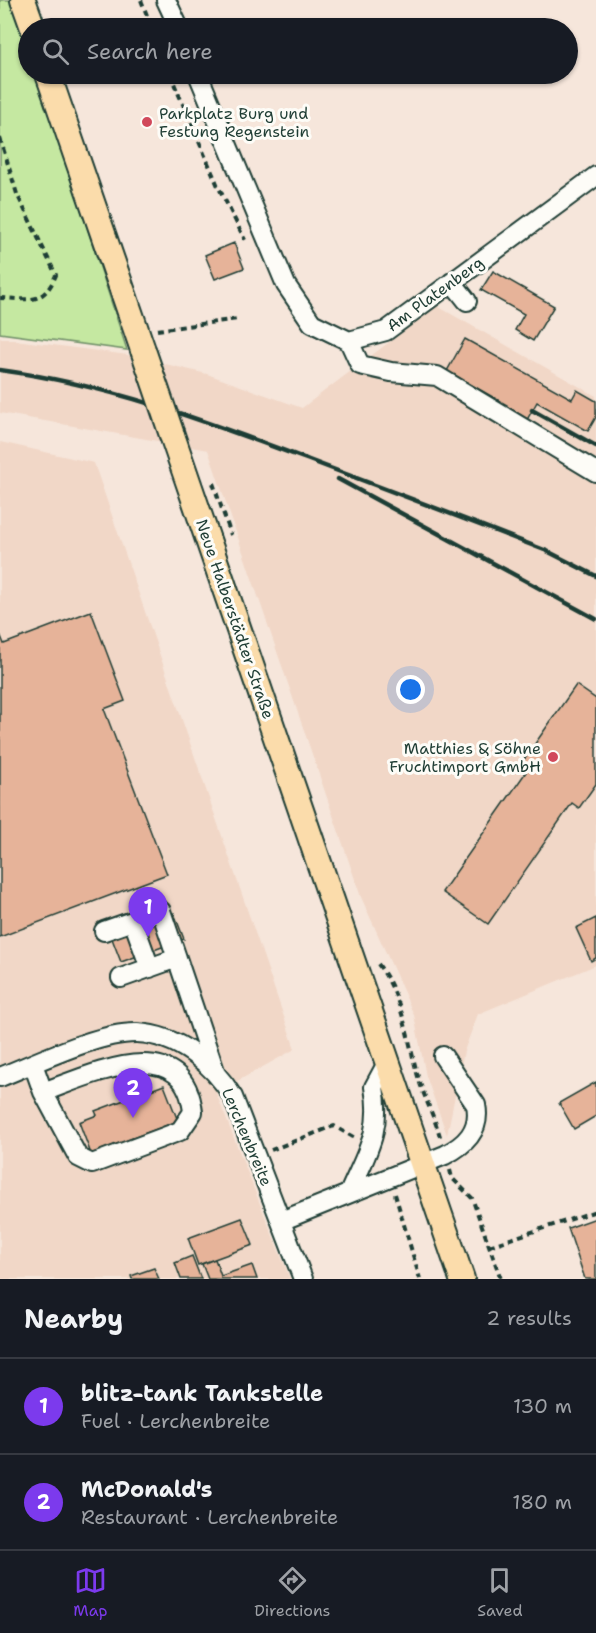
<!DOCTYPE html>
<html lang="en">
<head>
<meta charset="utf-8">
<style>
	body { margin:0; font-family:"Shantell Sans",sans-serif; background:#242831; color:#f1f3f6 }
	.you { position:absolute; left:411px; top:690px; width:21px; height:21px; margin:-15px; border:4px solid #fff; border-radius:50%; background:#1a73e8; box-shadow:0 0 0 9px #1a73e833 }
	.badge { display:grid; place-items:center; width:39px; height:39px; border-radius:50%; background:#7c3aed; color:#fff; font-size:20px; font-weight:700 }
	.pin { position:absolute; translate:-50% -50px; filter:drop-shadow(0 2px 3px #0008) }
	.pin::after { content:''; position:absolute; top:32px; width:21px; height:18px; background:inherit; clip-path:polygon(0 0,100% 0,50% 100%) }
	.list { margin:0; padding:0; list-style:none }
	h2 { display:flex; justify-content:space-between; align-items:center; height:78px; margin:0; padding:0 24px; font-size:26px }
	h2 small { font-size:20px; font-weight:400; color:#9ea1a6 }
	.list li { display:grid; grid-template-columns:39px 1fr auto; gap:18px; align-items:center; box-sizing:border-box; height:96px; padding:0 24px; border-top:2px solid #363941 }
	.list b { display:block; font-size:22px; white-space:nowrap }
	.list p { margin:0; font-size:20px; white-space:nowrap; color:#9ea1a6 }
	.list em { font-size:20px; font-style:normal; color:#9ea1a6 }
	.icon { flex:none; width:33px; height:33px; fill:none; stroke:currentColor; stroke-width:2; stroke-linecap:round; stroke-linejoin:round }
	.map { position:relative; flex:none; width:596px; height:1279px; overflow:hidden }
	.search { position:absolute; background:#171b24; box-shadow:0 2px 4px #0004; left:18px; right:18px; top:18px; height:66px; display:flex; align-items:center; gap:15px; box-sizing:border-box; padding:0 21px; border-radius:33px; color:#9ea1a6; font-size:22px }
	.sheet { height:270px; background:#171b24 }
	nav { display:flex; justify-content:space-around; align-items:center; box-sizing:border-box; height:84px; border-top:2px solid #363941; background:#171b24; font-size:16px; color:#9ea1a6 }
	nav a { display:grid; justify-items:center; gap:3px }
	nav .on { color:#7c3aed }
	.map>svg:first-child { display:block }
	.built { fill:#f1d7c7 }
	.green { fill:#c5e8a1; stroke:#72926a; stroke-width:1.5 }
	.building { fill:#e6b399; stroke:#1f3d34; stroke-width:1.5 }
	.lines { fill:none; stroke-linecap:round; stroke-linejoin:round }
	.minor-casing { stroke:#1f3d34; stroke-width:22 }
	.major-casing { stroke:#1f3d34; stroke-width:28 }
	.path { stroke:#1f3d34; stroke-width:4; stroke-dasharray:6 4.5; stroke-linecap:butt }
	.minor { stroke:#fdfcf7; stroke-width:18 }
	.major { stroke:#fbdcab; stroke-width:24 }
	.rail { stroke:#1f3d34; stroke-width:4.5 }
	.major-bridge-casing { stroke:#1f3d34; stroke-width:28; stroke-linecap:butt }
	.major-bridge { stroke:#fbdcab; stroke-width:24 }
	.poi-dot { fill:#d1495b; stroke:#fdfcf7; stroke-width:2 }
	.labels { text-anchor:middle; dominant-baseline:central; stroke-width:6; stroke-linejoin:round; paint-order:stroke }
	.poi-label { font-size:16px; fill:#1f3d34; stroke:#fdfcf7; text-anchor:start }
	.street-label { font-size:16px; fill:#1f3d34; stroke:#fdfcf7 }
</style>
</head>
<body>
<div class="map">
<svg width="596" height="1279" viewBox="0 0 596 1279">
	<rect width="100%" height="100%" fill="#f6e6db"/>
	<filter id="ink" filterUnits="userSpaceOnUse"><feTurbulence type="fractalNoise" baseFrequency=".0167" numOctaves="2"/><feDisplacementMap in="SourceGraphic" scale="12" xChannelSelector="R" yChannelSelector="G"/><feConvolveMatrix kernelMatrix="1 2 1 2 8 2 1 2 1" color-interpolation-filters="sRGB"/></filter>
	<g filter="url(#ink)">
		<path class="built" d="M437,306l159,90v569l-118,49 -14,37 -17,84 -21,-59 -12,-61 -53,-118 -153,-447 -208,-37v-75l128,17 79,19 95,34z
			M0,442l94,21 201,586 -79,44 74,186h-290z"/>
		<path class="green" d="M0,0h13l15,48v26h9l90,276 -127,-17z"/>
		<path class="building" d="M234,243l10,25 -29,11 -10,-24z
			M493,271l61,35 -21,35 -18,-11 9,-16 -43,-24z
			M465,339l107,60 5,-9 19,11v16l-8,14 -51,-29 -13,23 -21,-12 4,-8 -60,-34z
			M91,611l34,90 -21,8 63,165 -167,63v-303l4,10z
			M576,685l20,14v85l-17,24 -7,-5 -84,121 -46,-32 84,-120 -8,-4z
			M174,913l10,26 -63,23 -10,-26z
			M596,918v40l-5,3 -15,-33z
			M596,1082v34l-22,13 -15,-26z
			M164,1085l14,36 -87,33 -12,-32 18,-7 -2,-4z
			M242,1218l11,27 -55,20 -10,-27z
			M596,1218v61h-11l-17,-51z
			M192,1256l9,23h-20l-6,-16z
			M215,1259l6,17 31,-11 5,14h-49l-6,-15z
			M154,1268l5,11h-27l-1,-3z"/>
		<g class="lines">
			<g class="minor-casing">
				<path id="minor" d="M166,0l13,28
					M198,74l88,211 26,38 37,18 37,-10 210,-155
					M452,282l15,19
					M349,341l11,24 31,7 46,4 159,96
					M133,921l17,47
					M104,931l57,-20 16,47 -56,20
					M177,958l38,113
					M33,1064l10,28 35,65 14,7 88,-33 13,-19c-9,-83 -102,-37 -150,-20
					M0,1077c36,-14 99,-45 137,-44 41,2 76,31 96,64l70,182
					M350,1191c17,-39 32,-60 24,-104l13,-24
					M281,1221l164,-66c20,-10 36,-25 31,-50l-33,-49"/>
			</g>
			<g class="major-casing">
				<path id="major" d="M23,0l10,28
					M48,74l95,276
					M172,435l290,844"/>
			</g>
			<path class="path" d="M141,0l11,28
				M170,74l48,112 27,54
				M0,138l17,56 39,81c-13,31 -27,24 -56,23
				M157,330l81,-11
				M213,483l18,52
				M378,964c24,32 29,72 39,109 6,23 18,44 24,67
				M271,1150l63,-24 21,12
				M450,1170l2,8 20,20 29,81
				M395,1194l25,85
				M489,1246l107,-35"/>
			<use href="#minor" class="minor"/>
			<use href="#major" class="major"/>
			<path class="rail" d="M0,370c111,15 205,51 309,90 80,30 159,60 238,91l49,25
				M532,410l64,36
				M338,479l258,140"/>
			<g class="major-bridge-casing">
				<path id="major-bridge" d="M143,350l29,85"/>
			</g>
			<use href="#major-bridge" class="major-bridge"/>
		</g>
	</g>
	<g class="poi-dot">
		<circle cx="147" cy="122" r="6"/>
		<circle cx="553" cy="757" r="6"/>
	</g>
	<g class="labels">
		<g class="poi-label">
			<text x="159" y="113">Parkplatz Burg und<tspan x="159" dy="18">Festung Regenstein</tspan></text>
			<text x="541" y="748" text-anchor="end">Matthies &amp; Söhne<tspan x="541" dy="18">Fruchtimport GmbH</tspan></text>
		</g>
		<g class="street-label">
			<text transform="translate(435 294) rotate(-36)">Am Platenberg</text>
			<text transform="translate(235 619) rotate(71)">Neue Halberstädter Straße</text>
			<text transform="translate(247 1137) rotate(67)">Lerchenbreite</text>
		</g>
	</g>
</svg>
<div class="you"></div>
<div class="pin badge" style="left:148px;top:937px">1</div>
<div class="pin badge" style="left:133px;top:1118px">2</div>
<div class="search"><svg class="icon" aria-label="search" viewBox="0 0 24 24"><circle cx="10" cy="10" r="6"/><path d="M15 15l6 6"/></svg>Search here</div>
</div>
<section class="sheet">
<h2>Nearby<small>2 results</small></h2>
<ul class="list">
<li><span class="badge">1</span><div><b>blitz-tank Tankstelle</b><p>Fuel · Lerchenbreite</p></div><em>130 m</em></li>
<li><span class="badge">2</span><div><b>McDonald's</b><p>Restaurant · Lerchenbreite</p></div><em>180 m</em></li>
</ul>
</section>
<nav>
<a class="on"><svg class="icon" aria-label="map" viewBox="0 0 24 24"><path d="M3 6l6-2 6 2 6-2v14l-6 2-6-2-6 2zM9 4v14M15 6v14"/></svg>Map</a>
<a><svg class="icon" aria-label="directions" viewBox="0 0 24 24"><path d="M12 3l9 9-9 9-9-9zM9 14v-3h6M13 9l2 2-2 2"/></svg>Directions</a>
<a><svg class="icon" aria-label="saved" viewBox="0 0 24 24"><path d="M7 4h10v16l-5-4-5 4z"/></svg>Saved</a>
</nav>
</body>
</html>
